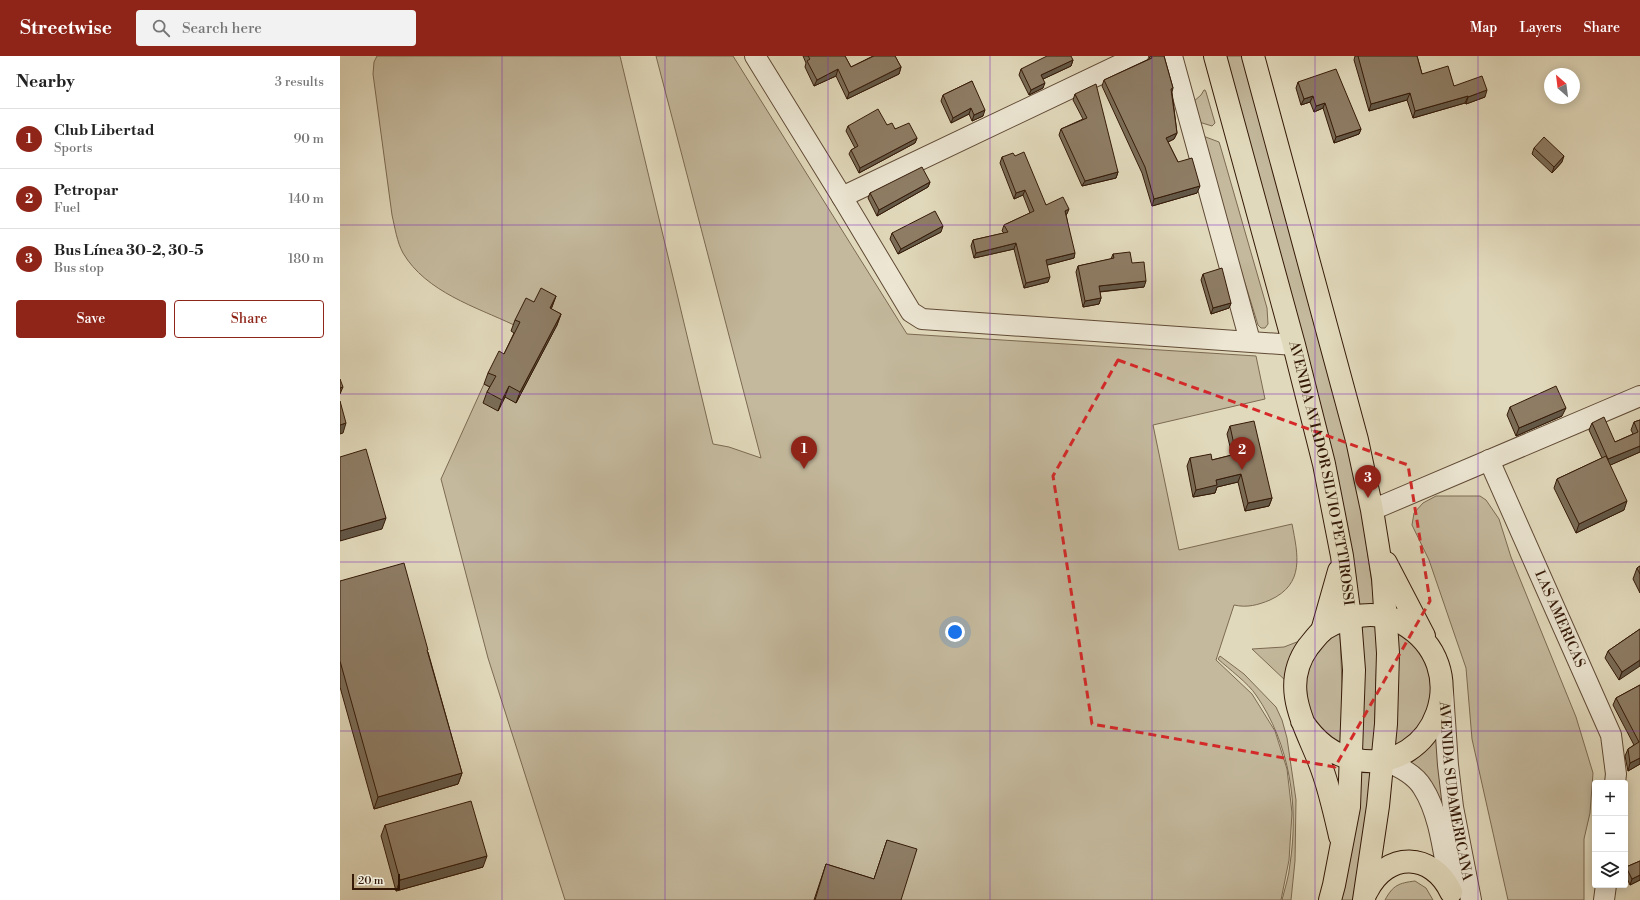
<!DOCTYPE html>
<html lang="en">
<head>
<meta charset="utf-8">
<style>
	body { margin:0; font-family:"Libre Bodoni",serif; background:#f2f2f2; color:#222 }
	.controls { position:absolute; right:12px; bottom:12px; display:grid; overflow:hidden; border-radius:4px; box-shadow:0 2px 10px #0003 }
	.controls button { width:36px; height:36px; display:grid; place-items:center; padding:0; border:0; border-bottom:1px solid #e0e0e0; background:#fff; color:#222; font:20px sans-serif }
	.compass { position:absolute; left:1204px; top:12px; width:36px; height:36px; border-radius:50%; background:#fff; box-shadow:0 2px 10px #0003; rotate:332deg }
	.scale { position:absolute; left:12px; bottom:10px; width:48px; box-sizing:border-box; padding-left:4px; border:2px solid #351a08; border-top:0; font-size:11px; line-height:14px; white-space:nowrap; color:#351a08; -webkit-text-stroke:3px #ece6d3; paint-order:stroke }
	.you { position:absolute; left:615px; top:576px; width:14px; height:14px; margin:-10px; border:3px solid #fff; border-radius:50%; background:#1a73e8; box-shadow:0 0 0 6px #1a73e833 }
	.badge { display:grid; place-items:center; width:26px; height:26px; border-radius:50%; background:#8f2418; color:#fff; font-size:13px; font-weight:700 }
	.pin { position:absolute; translate:-50% -33px; filter:drop-shadow(0 1px 2px #0008) }
	.pin::after { content:''; position:absolute; top:21px; width:14px; height:12px; background:inherit; clip-path:polygon(0 0,100% 0,50% 100%) }
	.list { margin:0; padding:0; list-style:none }
	h2 { display:flex; justify-content:space-between; align-items:center; height:52px; margin:0; padding:0 16px; font-size:17px }
	h2 small { font-size:13px; font-weight:400; color:#767676 }
	.list li { display:grid; grid-template-columns:26px 1fr auto; gap:12px; align-items:center; box-sizing:border-box; height:60px; padding:0 16px; border-top:1px solid #e0e0e0 }
	.list b { display:block; font-size:15px; white-space:nowrap }
	.list p { margin:0; font-size:13px; white-space:nowrap; color:#767676 }
	.list em { font-size:13px; font-style:normal; color:#767676 }
	.actions { display:flex; gap:8px; padding:12px 16px }
	.actions a { flex:1; padding:9px 0; border:1px solid #8f2418; border-radius:4px; text-align:center; font-size:14px; color:#8f2418 }
	.actions .main { background:#8f2418; color:#fff }
	.icon { flex:none; width:22px; height:22px; fill:none; stroke:currentColor; stroke-width:2; stroke-linecap:round; stroke-linejoin:round }
	.map { position:relative; flex:none; width:1300px; height:844px; overflow:hidden }
	header { display:flex; align-items:center; gap:24px; box-sizing:border-box; height:56px; padding:0 20px; background:#8f2418; color:#fff }
	header strong { font-size:19px }
	nav { display:flex; gap:22px; margin-inline-start:auto; font-size:14px }
	.search { width:280px; height:36px; background:#f2f2f2; display:flex; align-items:center; gap:10px; box-sizing:border-box; padding:0 14px; border-radius:4px; color:#767676; font-size:15px }
	main { display:flex }
	aside { flex:1; background:#fff }
	.map>svg:first-child { display:block }
	.green { fill:#c4b99d; stroke:#7c6a52 }
	.lines { fill:none; stroke-linecap:round; stroke-linejoin:round }
	.minor-casing { stroke:#604a35; stroke-width:22 }
	.highway-casing { stroke:#351a08; stroke-width:24 }
	.minor { stroke:#ece6d3; stroke-width:20 }
	.highway { stroke:#e1d9bb; stroke-width:22 }
	.wall { fill:#7a6c57; stroke:#351a08 }
	.shaded-wall { fill:#635847; stroke:#351a08 }
	.building { fill:#8e7d65; stroke:#351a08 }
	.marked { fill:none; stroke:#d62828; stroke-width:3; stroke-dasharray:8 5; stroke-linejoin:round }
	.grid { fill:none; stroke:#7b2cbf; stroke-width:1; stroke-opacity:0.55 }
	.labels { text-anchor:middle; dominant-baseline:central; stroke-width:3; stroke-linejoin:round; paint-order:stroke }
	.street-label { font-size:14px; fill:#351a08; stroke:#ece6d3 }
</style>
</head>
<body>
<header>
<strong>Streetwise</strong>
<div class="search"><svg class="icon" aria-label="search" viewBox="0 0 24 24"><circle cx="10" cy="10" r="6"/><path d="M15 15l6 6"/></svg>Search here</div>
<nav><a>Map</a><a>Layers</a><a>Share</a></nav>
</header>
<main>
<aside>
<h2>Nearby<small>3 results</small></h2>
<ul class="list">
<li><span class="badge">1</span><div><b>Club Libertad</b><p>Sports</p></div><em>90 m</em></li>
<li><span class="badge">2</span><div><b>Petropar</b><p>Fuel</p></div><em>140 m</em></li>
<li><span class="badge">3</span><div><b>Bus Línea 30-2, 30-5</b><p>Bus stop</p></div><em>180 m</em></li>
</ul>
<div class="actions"><a class="main">Save</a><a>Share</a></div>
</aside>
<div class="map">
<svg width="1300" height="844" viewBox="0 0 1300 844">
	<rect width="100%" height="100%" fill="#e1d9bb"/>
	<filter id="stains"><feTurbulence type="fractalNoise" baseFrequency=".005" numOctaves="4"/><feColorMatrix values="0 0 0 0 .2 0 0 0 0 .09 0 0 0 0 .02 0 0 0 .5 -.17"/></filter>
	<radialGradient id="worn" r=".72"><stop offset=".6" stop-color="#630" stop-opacity="0"/><stop offset="1" stop-color="#630" stop-opacity=".3"/></radialGradient>
	<path class="green" d="M37,0h243l93,388 16,3 32,11 -105,-402h77l174,278 349,22 9,43 -112,26 26,125 113,-26c6,31 13,60 -22,76 -12,5 -23,8 -36,5l-18,55 36,34 23,37 12,38 5,44 -3,47 -8,40h-716l-77,-242 -47,-179 43,-95 32,19 -2,-78c-38,-18 -88,-33 -111,-72 -6,-11 -8,-25 -11,-38l-19,-141 1,-12z
		M883,0h19l108,395 11,55 14,99 -16,2z
		M864,34h1l1,2 9,31 -3,3 -13,-4 -6,-20 8,-7z
		M863,80l16,6 1,3 47,163 1,16 -3,4h-4l-3,-3 -35,-113z
		M1096,440h44l6,4 13,19 12,38 65,160 17,56 -3,40 -6,26v61h-76l-36,-161 -6,-71 -37,-108 -17,-35 2,-12 9,-10z
		M1018,567h18l1,25 -3,103h-13z
		M1055,574l19,9 21,44 -10,39 -30,27z
		M1000,576l2,54 -1,59 -7,-1 -25,-30 -4,-39 6,-15 18,-23z
		M962,584l-15,42 -35,-33 32,-2z
		M880,600l24,18 32,33 6,13 5,18 9,62 -1,61 -4,39h-9c3,-12 7,-24 8,-36 9,-58 0,-120 -34,-169 -8,-12 -27,-26 -38,-36z
		M1097,676l27,168h-4l-15,-74 -21,-51 -8,-9 -7,-5z
		M1017,713h15l-13,102 -6,29h-15z
		M1075,825l11,7 7,12h-48c8,-15 14,-17 30,-19z"/>
	<g class="lines">
		<g class="minor-casing">
			<g id="minor">
				<path d="M415,0l87,141 69,115 11,7 372,26"/>
				<path d="M832,0l78,285"/>
				<path d="M502,141l296,-141"/>
				<path id="s1" d="M1149,404l122,275 5,39 -1,9"/>
				<path d="M1032,454l268,-114"/>
				<path id="s2" d="M1103,636l5,73 5,42 18,93"/>
				<path d="M1043,704c15,6 32,14 40,28 18,28 21,72 28,104"/>
				<path d="M1264,844l2,-15"/>
			</g>
		</g>
		<g class="highway-casing">
			<g id="highway">
				<path id="s3" d="M875,0l79,289 30,119 18,92 8,62 4,52 -5,137 -15,78 -4,15"/>
				<path d="M913,0l104,384 15,70 11,68 5,75 -2,71 -8,82 -14,94"/>
				<path d="M1046,507l38,73"/>
				<path d="M982,575l17,-60"/>
				<path d="M962,665c14,21 30,34 55,39 79,14 120,-94 45,-137 -25,-14 -55,-8 -78,6 -6,5 -11,12 -16,18 -30,42 0,82 14,122 8,22 13,45 18,67"/>
				<path d="M1027,835c20,-40 65,-39 84,1"/>
			</g>
		</g>
		<use href="#minor" class="minor"/>
		<use href="#highway" class="highway"/>
	</g>
	<path class="wall" d="M463,0h42l6,11 22,-11h22l6,11 -2,7 -52,25 -11,-23 -22,10 -9,-19 1,-4z
		M810,0h14l9,32 -1,4 5,41 -3,6 -6,3 10,20 19,31 -45,13 -10,-33 -40,-87 2,-6 45,-21z
		M1015,0h62l5,18 32,12 31,11 -19,7 -1,-1 -52,15 -6,-18 -38,11 -15,-51z
		M733,4l-2,6 -28,13v9l-14,7 -10,-20 2,-6z
		M632,25l11,35 -11,5 -3,-7 -18,9 -10,-22 2,-6z
		M958,26l63,47 -2,5 -25,9 -11,-35 -9,4 -4,-10 -9,3 -5,-17z
		M735,38l43,78 -2,6 -34,8 -23,-51 2,-6 22,-10 -10,-19z
		M547,69l30,13 -2,5 -56,30 -10,-19 2,-4 4,-2 -9,-17 2,-5z
		M1194,92l28,14 -10,11 -20,-19z
		M675,100l31,49 21,9h-1l8,44 -27,7 1,17 -24,6 -10,-39 -40,9 -3,-12 2,-6 31,-7 -2,-2 2,-6 26,-12 -7,-18 -9,4 -14,-36 2,-6z
		M590,126l-2,5 -51,29 -9,-18 2,-5z
		M601,176l-43,22 -8,-15 2,-6z
		M773,198l19,9 12,24 -44,5 1,6 -2,6 -16,3 -7,-35 2,-6 33,-7z
		M863,218l28,29 -2,5 -18,6 -10,-34z
		M216,240l-5,13 10,5 -4,11 -41,78 -11,-6 -7,14 -15,-8 4,-11 3,-5 -6,-3 4,-11 16,-19 10,-21 -3,-2 4,-11 19,-18z
		M1170,351l52,9 -46,20 -9,-21z
		M1300,364v32l-30,13 14,45 -48,23 -22,-45 3,-9 45,-21 -13,-28 3,-7 23,19 18,-8 -2,-4 3,-8z
		M890,370l42,72 -3,8 -24,5 -7,-29 -21,5 -2,6 -22,4 -6,-31 3,-8 22,2 20,-5 -5,-21z
		M1300,510v27l-7,-14 4,-11z
		M0,525l88,71 34,121 -4,11 -84,25 -34,-122z
		M1300,573l-21,51 -14,-22 3,-7z
		M1300,629v79l-12,7 -3,-15 3,-7 6,-4 -21,-40 3,-7z
		M45,769l98,42 -87,24 -15,-55z
		M547,784l14,60h-87l12,-36 48,15z
		M1300,805v19l-10,5 -5,-11v-4l1,-3z"/>
	<path class="shaded-wall" d="M733,4l-2,6 -32,15 2,-6z
		M561,11l-2,7 -52,25 2,-6z
		M498,13l-2,7 -22,10 3,-6z
		M705,27l-2,5 -14,7 2,-5z
		M1147,34l-2,7 -19,7 2,-7z
		M1070,37l-3,7 -38,11 2,-7z
		M973,40l-3,6 -9,3 3,-6z
		M1128,40l-3,7 -52,15 2,-7z
		M985,47l-2,5 -9,4 2,-6z
		M631,52l-2,6 -18,9 2,-5z
		M645,54l-2,6 -11,5 2,-6z
		M1021,73l-2,5 -25,9 2,-6z
		M837,77l-3,6 -10,5 2,-6z
		M577,82l-2,5 -56,30 1,-5z
		M1224,100l-2,6 -10,11 2,-6z
		M778,116l-2,6 -34,8 3,-5z
		M590,126l-2,5 -51,29 2,-6z
		M860,130l-3,7 -45,13 2,-7z
		M685,134l-2,5 -9,4 2,-6z
		M729,153l-2,5 -4,2 2,-5z
		M603,170l-2,6 -43,22 3,-5z
		M676,187l-2,6 -40,9 2,-5z
		M735,197l-1,5 -30,8 2,-6z
		M710,221l-2,5 -24,6 2,-5z
		M806,225l-2,6 -48,5 3,-6z
		M216,240l-4,11 -6,13 4,-12z
		M761,242l-2,6 -16,3 2,-6z
		M891,247l-2,5 -18,6 2,-6z
		M221,258l-4,11 -41,78 4,-11z
		M169,330l-4,11 -7,14 4,-11z
		M3,331l-3,7v-6z
		M1226,352l-4,8 -46,20 3,-8z
		M6,367l-3,10 -3,1v-9z
		M1300,390v6l-34,15 2,-8z
		M901,418l-3,8 -21,5 -2,6 -22,4 3,-7 20,-10z
		M932,442l-3,8 -24,5 3,-8z
		M1287,445l-3,9 -48,23 3,-9z
		M46,462l-4,11 -42,12v-10z
		M1300,604v6l-21,14 3,-8z
		M1300,702v6l-12,7 2,-8z
		M122,717l-4,11 -84,25 4,-12z
		M147,800l-4,11 -87,24 4,-11z
		M1300,819v5l-10,5 2,-6z"/>
	<path class="building" d="M468,0h37l6,11 23,-11h21l6,11 -52,26 -11,-24 -21,11 -10,-19 3,-2z
		M707,0h24l2,4 -32,15 4,8 -14,7 -10,-21z
		M811,0h13l9,32 -2,1 6,44 -11,5 12,24 14,-4 8,28 -46,13 -9,-32 -41,-87 48,-22z
		M1018,0h59l5,18 26,-8 6,20 28,-10 5,14 -19,7v-1l-53,15 -5,-18 -39,11z
		M996,13l25,60 -25,8 -11,-34 -9,3 -3,-10 -9,3 -6,-17z
		M632,25l13,29 -11,5 -3,-7 -18,10 -10,-23z
		M756,28l22,88 -33,9 -24,-52 26,-11 -12,-24z
		M538,53l9,16 5,-2 3,6 14,-6 8,15 -57,30 -9,-18 7,-4 -10,-20z
		M1204,81l20,19 -10,11 -20,-19z
		M684,96l22,53 17,-8 6,12 -4,2 10,42 -29,7 4,17 -24,6 -10,-40 -40,10 -3,-13 35,-8 -4,-7 30,-14 -9,-21 -9,3 -14,-36 11,-4 2,3z
		M582,111l8,15 -51,28 -9,-17z
		M595,155l8,15 -42,23 -9,-16z
		M790,196l2,11 12,-1 2,19 -47,5 2,12 -16,3 -7,-35 36,-8 -1,-4z
		M882,212l9,35 -18,5 -10,-34z
		M201,232l15,8 -6,12 11,6 -41,78 -11,-6 -7,14 -15,-8 9,-16 -8,-3 11,-22 5,3 16,-32 -5,-2 11,-22 8,4z
		M0,323l3,8 -3,1z
		M1216,330l10,22 -47,20 -9,-21z
		M0,345l6,22 -6,2z
		M1264,361l11,25 23,-10 -4,-10 6,-2v26l-32,13 -16,-36z
		M914,365l18,77 -24,5 -7,-29 -25,6 1,5 -21,5 -6,-32 21,-4 1,6 24,-6 -6,-28z
		M26,393l20,69 -46,13v-74z
		M1266,400l21,45 -48,23 -22,-45z
		M64,507l24,87h-1l35,123 -84,24 -38,-136v-80z
		M1300,510v8l-3,-6z
		M1300,573v31l-18,12 -14,-21z
		M1300,629v73l-10,5 -2,-14 11,-7 -23,-44z
		M131,745l16,55 -87,24 -15,-55z
		M547,784l30,9 -16,51h-86l11,-36 48,15z
		M1300,805v14l-8,4 -6,-12z"/>
	<path class="marked" d="M778,304l290,105 22,136 -95,166 -243,-43 -39,-248z"/>
	<path class="grid" d="M162,0v844M325,0v844M488,0v844M650,0v844M812,0v844M975,0v844M1138,0v844M0,169h1300M0,338h1300M0,506h1300M0,675h1300"/>
	<g class="labels">
		<g class="street-label">
			<text stroke="none"><textPath href="#s3" startOffset="431">AVENIDA AVIADOR SILVIO PETTIROSSI</textPath></text>
			<text stroke="none"><textPath href="#s1" startOffset="174">LAS AMERICAS</textPath></text>
			<text stroke="none"><textPath href="#s2" startOffset="100">AVENIDA SUDAMERICANA</textPath></text>
		</g>
	</g>
	<rect width="100%" height="100%" filter="url(#stains)"/>
	<rect width="100%" height="100%" fill="url(#worn)"/>
</svg>
<div class="controls">
<button>+</button>
<button>−</button>
<button><svg class="icon" aria-label="layers" viewBox="0 0 24 24"><path d="M12 4l9 5-9 5-9-5zM3 14l9 5 9-5"/></svg></button>
</div>
<svg class="compass" viewBox="-18 -18 36 36"><path d="M0-13l5 13h-10z" fill="#e53935"/><path d="M0 13l5-13h-10z" fill="#767676"/></svg>
<div class="scale">20 m</div>
<div class="you"></div>
<div class="pin badge" style="left:464px;top:413px">1</div>
<div class="pin badge" style="left:902px;top:414px">2</div>
<div class="pin badge" style="left:1028px;top:442px">3</div>
</div>
</main>
</body>
</html>
